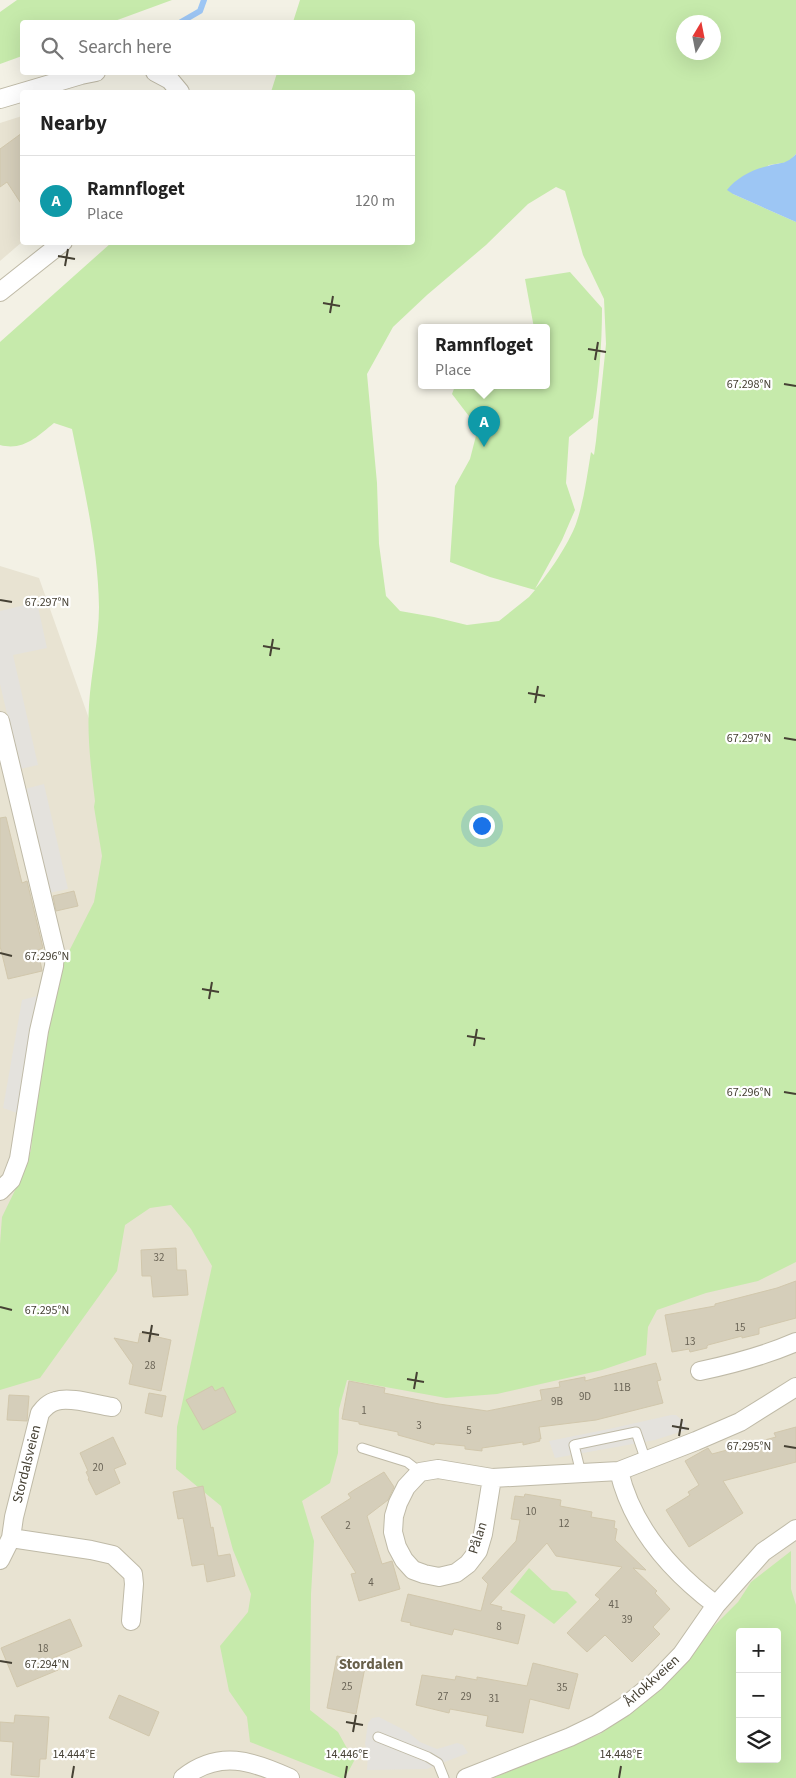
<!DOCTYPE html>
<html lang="en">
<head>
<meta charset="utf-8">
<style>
	body { margin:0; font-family:"Source Sans 3",sans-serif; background:#f6f6f6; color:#222 }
	.controls { position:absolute; right:15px; bottom:15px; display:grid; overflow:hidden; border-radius:5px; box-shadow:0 5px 20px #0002 }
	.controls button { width:45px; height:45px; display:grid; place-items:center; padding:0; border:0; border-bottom:1px solid #e0e0e0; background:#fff; color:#222; font:25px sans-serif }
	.compass { position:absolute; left:676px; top:15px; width:45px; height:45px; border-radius:50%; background:#fff; box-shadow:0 5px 20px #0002; rotate:10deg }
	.you { position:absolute; left:481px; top:825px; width:18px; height:18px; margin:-12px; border:4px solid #fff; border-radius:50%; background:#1a73e8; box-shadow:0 0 0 8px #1a73e833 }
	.badge { display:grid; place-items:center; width:32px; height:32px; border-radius:50%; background:#0b8043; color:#fff; font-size:16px; font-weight:700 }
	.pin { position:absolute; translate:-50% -41px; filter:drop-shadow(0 1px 2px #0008) }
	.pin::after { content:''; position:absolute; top:26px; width:18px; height:15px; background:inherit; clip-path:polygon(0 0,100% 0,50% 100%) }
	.popup { position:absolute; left:418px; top:324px; width:132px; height:65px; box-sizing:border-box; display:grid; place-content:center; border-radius:5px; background:#fff; filter:drop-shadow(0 1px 4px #0005); font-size:16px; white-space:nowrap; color:#767676 }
	.popup b { font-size:19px; color:#222 }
	.popup::after { content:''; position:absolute; left:50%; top:100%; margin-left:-10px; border:10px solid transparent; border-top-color:#fff }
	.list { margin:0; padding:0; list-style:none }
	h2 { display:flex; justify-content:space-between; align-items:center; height:65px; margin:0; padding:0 20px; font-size:21px }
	h2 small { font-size:16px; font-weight:400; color:#767676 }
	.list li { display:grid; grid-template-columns:32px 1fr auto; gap:15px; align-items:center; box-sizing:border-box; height:90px; padding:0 20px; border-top:1px solid #e0e0e0 }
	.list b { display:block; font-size:19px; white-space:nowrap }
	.list p { margin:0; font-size:16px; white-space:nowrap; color:#767676 }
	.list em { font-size:16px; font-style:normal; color:#767676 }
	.icon { flex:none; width:28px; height:28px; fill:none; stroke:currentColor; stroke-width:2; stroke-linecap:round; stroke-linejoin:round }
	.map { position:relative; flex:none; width:796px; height:1778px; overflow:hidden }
	.search { position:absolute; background:#fff; box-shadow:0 5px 20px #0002; left:20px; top:20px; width:395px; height:55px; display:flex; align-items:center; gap:12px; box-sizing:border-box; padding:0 18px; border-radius:5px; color:#767676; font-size:19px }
	.panel { position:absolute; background:#fff; box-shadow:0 5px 20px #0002; left:20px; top:90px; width:395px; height:155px; border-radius:5px }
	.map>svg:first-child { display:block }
	.residential { fill:#e8e3d2; fill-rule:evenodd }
	.green { fill:#c6eaab; fill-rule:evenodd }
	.parking { fill:#e4e2dd }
	.water { fill:#9dc6f4 }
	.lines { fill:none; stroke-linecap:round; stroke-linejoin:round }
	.stream { stroke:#9dc6f4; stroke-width:6 }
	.building { fill:#d5ceba; stroke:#d1c7ac }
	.service-casing { stroke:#bfbaa7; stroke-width:11 }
	.minor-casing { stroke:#bfbaa7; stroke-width:20 }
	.service { stroke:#fff; stroke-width:9 }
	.minor { stroke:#fff; stroke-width:18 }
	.ticks { fill:none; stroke:#464134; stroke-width:2 }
	.labels { text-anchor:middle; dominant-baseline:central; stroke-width:4.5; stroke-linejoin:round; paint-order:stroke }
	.number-label { font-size:11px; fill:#6a6456 }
	.street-label { font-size:14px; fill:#464134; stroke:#fff }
	.neighbourhood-label { font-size:15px; font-weight:bold; fill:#69614b; stroke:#fff }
	.ticks-label { font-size:12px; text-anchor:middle; fill:#464134; stroke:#fff; stroke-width:4.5; stroke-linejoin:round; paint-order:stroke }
</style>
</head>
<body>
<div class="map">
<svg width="796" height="1778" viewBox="0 0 796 1778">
	<rect width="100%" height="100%" fill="#f3f1e5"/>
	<path class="residential" d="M22,116v126l-22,19v-138z
		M0,566l39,12 139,391 618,278v513l-37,18h-759zM740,1632h37v127h-37z"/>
	<path class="green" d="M17,0h155l-60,22h-90v34l-22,8v-52z
		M300,0h496v154l-7,8 -20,3 -36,29 63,28v1040l-38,19 -52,12 -49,17 -9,17 -2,28 -44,15 -105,24 -51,4 -99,-18 -8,29 -1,44 -8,30 -28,18 12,40 -3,53 -1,116 28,22 16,29 -9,17h-4l-91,-36 -3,-25 -18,-26 -9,-45 28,-34 3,-18 -18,-44 -12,-44 -45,-37 1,-42 35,-161 -21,-37 -20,-24 -21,3 -25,17 -8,46 -77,107 -40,12v-146l2,-27 19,-39 10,-28 3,-33 9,-69 18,-81 33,-65 8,-46 -8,-49 1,-6c-4,-32 -8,-64 -6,-96 2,-31 10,-67 10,-98 -1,-60 -15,-119 -27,-178l-18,-6c-17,14 -31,28 -54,22v-103l111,-99 301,-1v-150h-141l6,-19 135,-1v-50h-119zM684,22h30v30h-30zM556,187l9,4 18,64 21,44 2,45 -10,97 -2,14 -3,-3c-4,24 -7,49 -15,72 -7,19 -28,51 -41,65l27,-49 13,-30 -9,-27 3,-46 24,-19c6,-37 9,-73 9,-110l-32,-36 -45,7 9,49h12v58h-91l-3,8 26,34 -8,31 -15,27 -5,76 40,15 45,13 -6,7 -30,24 -32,4 -33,-8 -34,-6 -14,-15 -7,-52 -2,-61 -10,-109 26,-47 34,-32 59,-50 42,-41z
		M791,1551v38l5,16v173h-303l107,-44 47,-33 38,-36 27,-37 26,-26 13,-20zM740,1632h37v127h-37z
		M529,1568l23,22 15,2 10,10 -23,22 -44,-32z"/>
	<path class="parking" d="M37,602l10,46 -34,7 25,110 -18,4 -20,-85v-73z
		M44,784l24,105 -19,4 -24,-104z
		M41,995l-21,119 -17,-6 19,-108z
		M671,1415h5l8,7 2,8 -31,10 -100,18 -6,-17 60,-12z
		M379,1717l29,15 12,10 17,7 20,-6 6,2 5,8 -41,16 -60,1 1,-16 -3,-10 3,-21 4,-5z"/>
	<path class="water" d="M796,154v68l-63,-28 -6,-4c9,-12 26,-21 41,-24 13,-4 18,-1 28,-12z"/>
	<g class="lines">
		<path class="stream" d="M181,22l19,-11 4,-11"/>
	</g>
	<path class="building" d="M22,133v72l-15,-23 -7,5v-38z
		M6,817l16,66 5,-2 16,67 -5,2 4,21 -34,8 -8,-33v-128z
		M74,891l4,15 -22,5 -3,-15z
		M176,1248l1,22h9l2,25 -35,2 -2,-21h-9l-1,-26z
		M796,1281v37l-37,10v6l-17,4v-2l-34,9 -1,1v2l-17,4 -1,-3 -17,3 -7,-37 50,-9v-2l62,-16z
		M140,1333l31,7 -10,51 -32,-7 4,-19 -19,-27 24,5z
		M656,1363l5,17 -4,1 6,22 -67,17 -57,7 2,12h-2l1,2 -17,4v-3l-41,6v3l-17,-2v-3l-30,-3 -1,2 -36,-10v-3l-39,-8v-2l-17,-3 7,-38 36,7 -1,5 55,11 48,7 55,-11 -2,-10 20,-3 -1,-5 26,-5v4z
		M212,1386l3,5 8,-4 13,25 -33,18 -17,-30z
		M149,1393l17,3 -4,21 -17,-4z
		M9,1395l20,1 -2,25 -20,-1z
		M796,1427v35l-73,19 20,32 -54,34 -23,-37 24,-15 -2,-3 11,-7 -14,-24 23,-13 4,6 64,-17 -2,-4z
		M113,1437l13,27 -12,5 6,14 -24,12 -8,-16 1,-1 -3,-6 2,-1 -8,-18z
		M384,1472l10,15 -6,13 -21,16 15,48 10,-3 8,28 -41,12 -8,-27 5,-1 -35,-56 30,-19 -3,-4 6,-4z
		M203,1486l8,42 2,-1 5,29 12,-2 5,22 -28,6 -3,-18 -12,2 -9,-48 -5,1 -5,-27z
		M525,1494l36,6 -1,6 32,6 -1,5 24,4 -1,7 3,1 -2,11 31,30 -13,-2 24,23 -2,2 15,16 -17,18 7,7 -28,28 -27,-27 -18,17 -20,-19 33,-34 -5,-4 27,-28 -66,-11 -9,-13 -57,61 12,3 -1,3 24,5 -7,29 -64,-15 -2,6 -42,-10 1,-2 -10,-2 7,-27 73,17 7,-27 -6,-6 34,-37 4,-21 -9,-1 4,-23 9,1z
		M70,1619l12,27 -29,12 5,12 -41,17 -16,-39z
		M337,1656l29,6 -10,52 -29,-6z
		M533,1663l45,11 -9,35 -39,-10 -7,34 -37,-7 2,-10 -38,-7 -1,4 -33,-8 6,-30 33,5 1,-4 21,4v-3l50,9z
		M119,1695l40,17 -10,24 -40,-18z
		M15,1715l34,2 -3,42h-6l-1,18 -28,-2 2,-33 -13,-1v-19l14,1z"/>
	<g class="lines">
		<g class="service-casing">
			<path id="service" d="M362,1448l45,14 13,10
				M581,1473l-7,-28 62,-13 10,29
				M378,1737l50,20 10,6 6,15"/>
		</g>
		<g class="minor-casing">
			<path id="minor" d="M155,72l15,8 10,12
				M0,99l81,-24 15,-3
				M0,292l63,-50
				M0,721l55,230 -1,15 -15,65 -20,128 -8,21 -11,11
				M700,1371c33,-7 64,-15 96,-29
				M619,1471c13,56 52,100 97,134
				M492,1478l-9,56 -5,17 -10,13 -12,9 -17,4 -15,-3 -11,-4 -9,-10 -7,-13 -4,-15 1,-16 4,-13 8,-16 14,-15 18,-3 54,9 127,-7 77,-30 44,-19 56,-35
				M11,1538l80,12 22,5 20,19 1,10 -3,37
				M0,1560l11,-22 3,-21 26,-104c4,-5 8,-10 16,-12 14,-5 41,4 56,6
				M183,1778c36,-29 70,-17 107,0
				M466,1778l104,-41 27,-13 27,-17 31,-25 27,-28 34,-49 47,-53 33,-23"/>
		</g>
		<use href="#service" class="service"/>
		<use href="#minor" class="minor"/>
	</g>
	<path class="ticks" d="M58,256l17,3M65,266l3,-17M323,303l17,3M330,313l3,-17M588,349l18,3M595,360l3,-18M784,384l12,2M0,600l12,2M263,646l17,3M270,656l3,-17M528,693l17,3M535,703l3,-17M784,738l12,2M0,953l12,3M202,989l17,3M209,999l3,-17M467,1036l18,3M474,1046l3,-17M784,1092l12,2M0,1307l12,3M142,1332l17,3M149,1342l3,-17M407,1379l17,3M414,1389l3,-17M672,1426l17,3M679,1436l3,-17M784,1446l12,2M0,1661l12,2M346,1722l17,3M353,1732l3,-17M72,1778l2,-12M345,1778l2,-12M619,1778l2,-12"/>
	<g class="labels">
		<g class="number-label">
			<text x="159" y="1257">32</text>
			<text x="740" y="1327">15</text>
			<text x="690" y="1341">13</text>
			<text x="150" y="1365">28</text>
			<text x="622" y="1387">11B</text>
			<text x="585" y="1396">9D</text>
			<text x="557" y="1401">9B</text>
			<text x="364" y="1410">1</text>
			<text x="419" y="1425">3</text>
			<text x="469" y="1430">5</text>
			<text x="98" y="1467">20</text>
			<text x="531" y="1511">10</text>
			<text x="564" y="1523">12</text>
			<text x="348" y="1525">2</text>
			<text x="371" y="1582">4</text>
			<text x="614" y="1604">41</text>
			<text x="627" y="1619">39</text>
			<text x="499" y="1626">8</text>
			<text x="43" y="1648">18</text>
			<text x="347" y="1686">25</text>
			<text x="562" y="1687">35</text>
			<text x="443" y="1696">27</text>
			<text x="466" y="1696">29</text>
			<text x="494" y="1698">31</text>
		</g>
		<g class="street-label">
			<text transform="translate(27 1464) rotate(-76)">Stordalsveien</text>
			<text transform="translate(478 1538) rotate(-72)">Pålan</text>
			<text transform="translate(652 1681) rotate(-42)">Årlokkveien</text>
		</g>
		<g class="neighbourhood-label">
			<text x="371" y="1664">Stordalen</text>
		</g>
	</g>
	<g class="ticks-label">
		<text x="749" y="388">67.298°N</text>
		<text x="47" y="606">67.297°N</text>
		<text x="749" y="742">67.297°N</text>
		<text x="47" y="960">67.296°N</text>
		<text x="749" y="1096">67.296°N</text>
		<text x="47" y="1314">67.295°N</text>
		<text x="749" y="1450">67.295°N</text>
		<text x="47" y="1668">67.294°N</text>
		<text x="74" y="1758">14.444°E</text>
		<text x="347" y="1758">14.446°E</text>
		<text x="621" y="1758">14.448°E</text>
	</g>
</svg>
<div class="controls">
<button>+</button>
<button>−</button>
<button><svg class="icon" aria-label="layers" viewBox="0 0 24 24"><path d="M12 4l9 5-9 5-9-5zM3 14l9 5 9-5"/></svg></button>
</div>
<svg class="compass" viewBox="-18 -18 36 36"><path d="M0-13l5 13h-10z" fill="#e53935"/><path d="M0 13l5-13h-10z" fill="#767676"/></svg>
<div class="you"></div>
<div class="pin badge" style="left:484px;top:447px;background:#0f9aa8">A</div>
<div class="popup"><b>Ramnfloget</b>Place</div>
<div class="search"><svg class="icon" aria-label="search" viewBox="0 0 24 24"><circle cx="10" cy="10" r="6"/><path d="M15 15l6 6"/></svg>Search here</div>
<section class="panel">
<h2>Nearby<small></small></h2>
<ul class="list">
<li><span class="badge" style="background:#0f9aa8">A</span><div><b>Ramnfloget</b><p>Place</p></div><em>120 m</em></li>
</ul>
</section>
</div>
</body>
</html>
